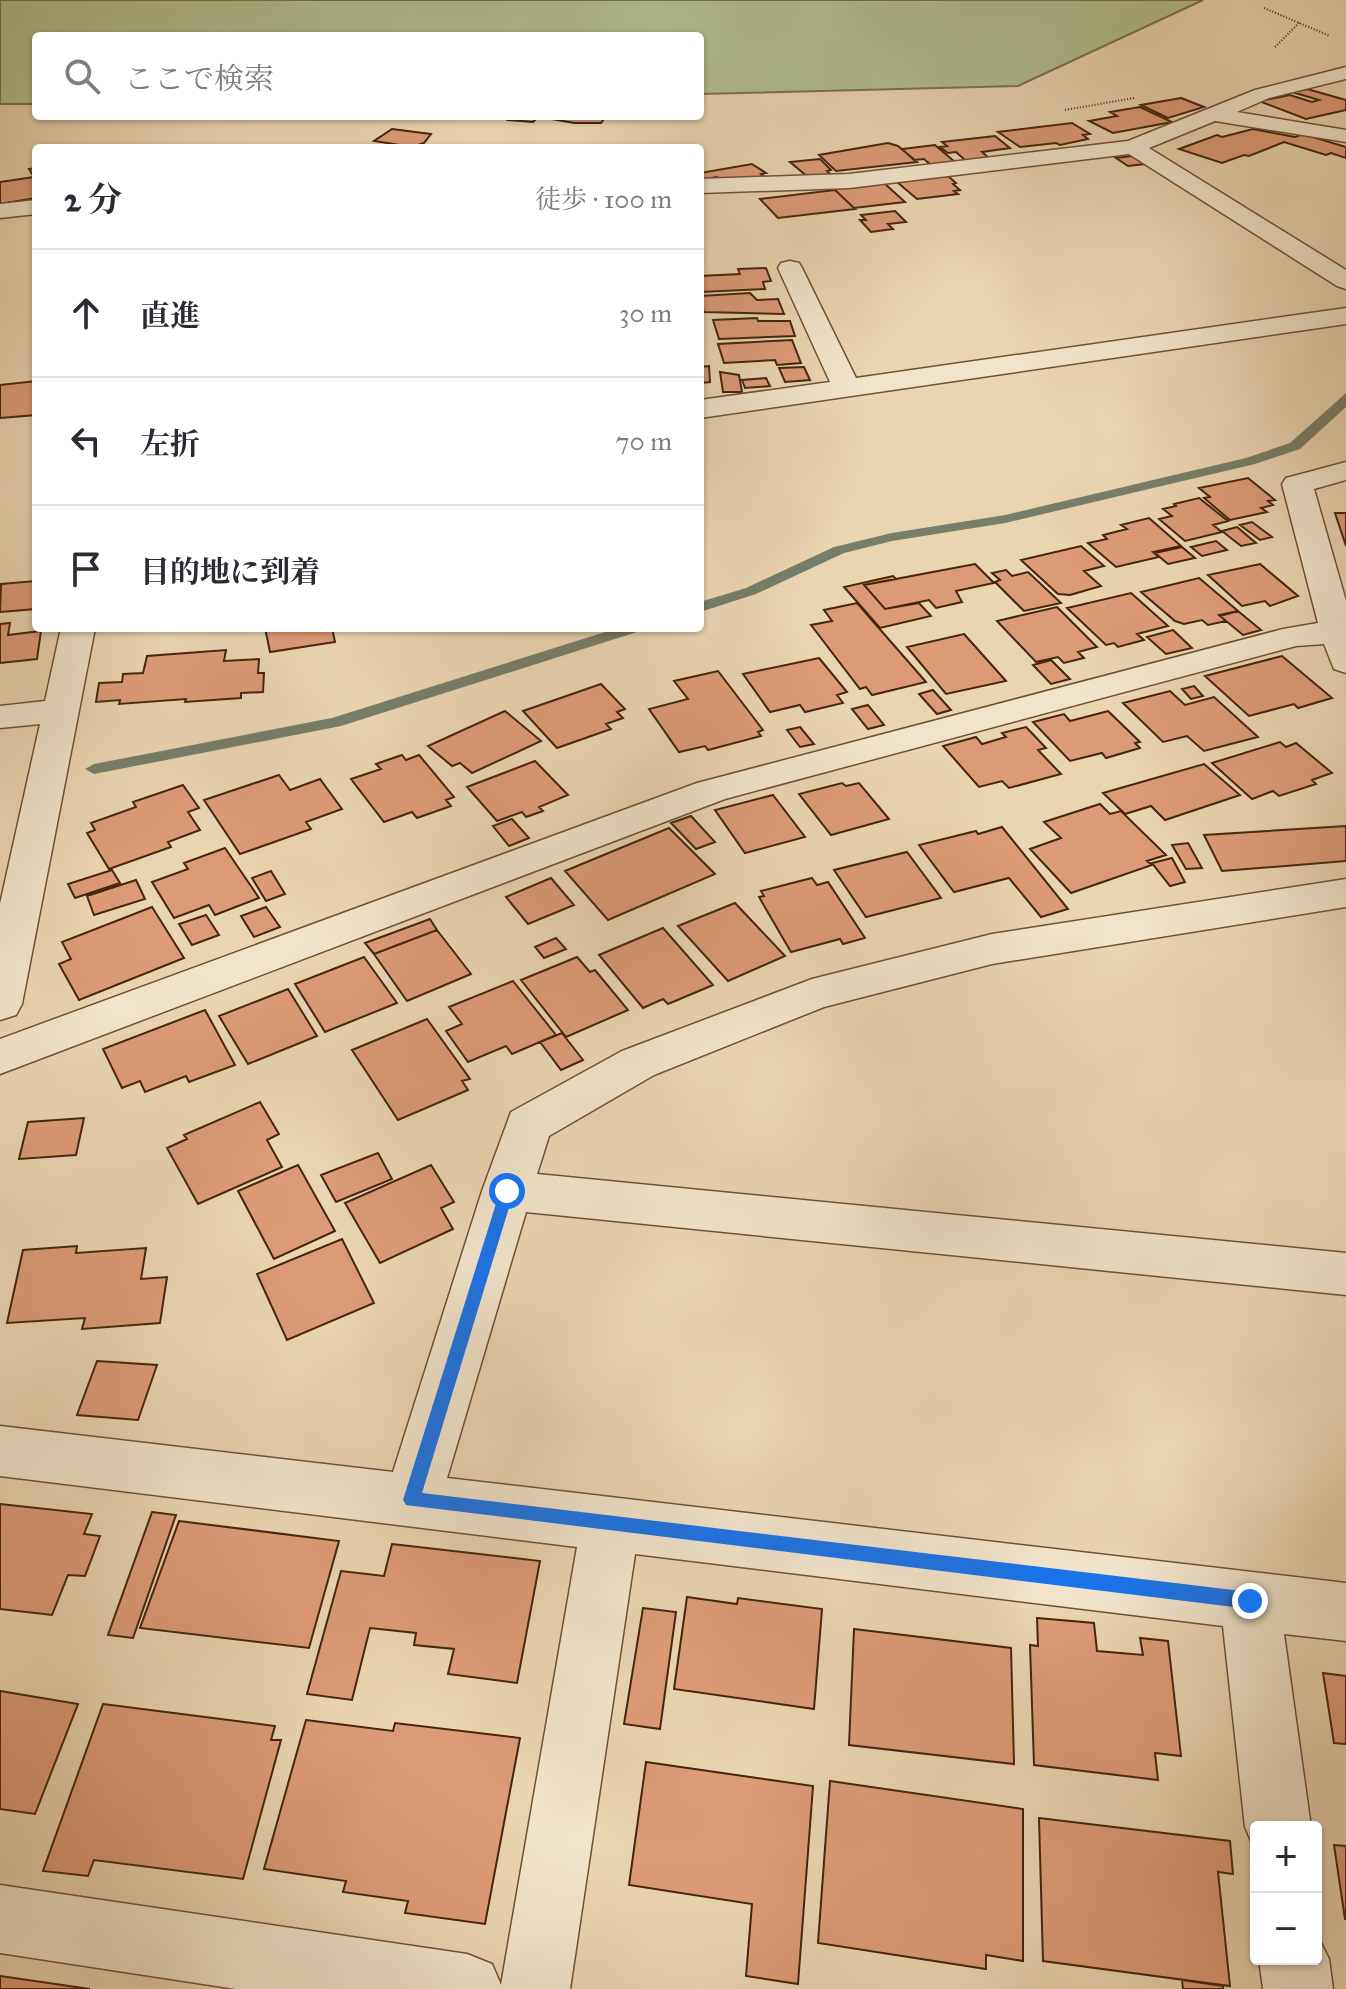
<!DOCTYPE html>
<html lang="ja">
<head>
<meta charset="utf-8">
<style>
	body { margin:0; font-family:"IM FELL Great Primer","Noto Serif JP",serif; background:#f2f2f3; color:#2b2b33 }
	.controls { position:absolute; right:24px; bottom:24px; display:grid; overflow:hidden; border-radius:8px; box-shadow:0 2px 6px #0004 }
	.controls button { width:72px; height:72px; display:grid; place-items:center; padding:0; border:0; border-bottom:2px solid #e1e1e2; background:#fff; color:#2b2b33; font:40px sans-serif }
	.stop { position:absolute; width:24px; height:24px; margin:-18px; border:6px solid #1a73e8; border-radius:50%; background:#fff }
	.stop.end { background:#1a73e8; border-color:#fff; box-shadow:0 2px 8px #0008 }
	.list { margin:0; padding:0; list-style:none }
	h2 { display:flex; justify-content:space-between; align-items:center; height:104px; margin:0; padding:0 32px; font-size:34px }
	h2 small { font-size:26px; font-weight:400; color:#7c7c81 }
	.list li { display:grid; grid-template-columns:52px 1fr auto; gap:24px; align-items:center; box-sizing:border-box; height:128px; padding:0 32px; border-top:2px solid #e1e1e2 }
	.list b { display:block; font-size:30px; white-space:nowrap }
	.list em { font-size:26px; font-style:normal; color:#7c7c81 }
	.icon { flex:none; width:44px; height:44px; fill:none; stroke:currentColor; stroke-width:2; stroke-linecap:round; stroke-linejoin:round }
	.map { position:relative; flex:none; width:1346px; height:1989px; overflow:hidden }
	.search { position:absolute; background:#fff; box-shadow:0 2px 6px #0004; left:32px; top:32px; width:672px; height:88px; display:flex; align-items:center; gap:20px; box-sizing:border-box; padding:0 28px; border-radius:8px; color:#7c7c81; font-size:30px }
	.panel { position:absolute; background:#fff; box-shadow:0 2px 6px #0004; left:32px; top:144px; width:672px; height:488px; border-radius:8px }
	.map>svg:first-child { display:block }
	.green { fill:#b1be90; stroke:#7a724f; stroke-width:2 }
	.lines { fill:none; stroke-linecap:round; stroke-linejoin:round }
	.stream { fill:#777e6a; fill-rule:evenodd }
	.building { fill:#dd9b75; stroke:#44250e; stroke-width:2 }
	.street-casing { stroke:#6e5137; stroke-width:3 }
	.path { stroke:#44250e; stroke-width:2; stroke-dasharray:1 2; stroke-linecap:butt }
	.street { fill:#f1e4cc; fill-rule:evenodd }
	.route { fill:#1a73e8 }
</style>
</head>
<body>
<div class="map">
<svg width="1346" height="1989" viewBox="0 0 1346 1989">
	<rect width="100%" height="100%" fill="#ead5b1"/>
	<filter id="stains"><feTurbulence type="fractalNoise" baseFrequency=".0025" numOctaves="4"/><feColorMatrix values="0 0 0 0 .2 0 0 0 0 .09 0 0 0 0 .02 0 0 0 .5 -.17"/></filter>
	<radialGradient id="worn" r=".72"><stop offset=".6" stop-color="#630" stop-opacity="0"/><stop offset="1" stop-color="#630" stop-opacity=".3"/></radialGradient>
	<path class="green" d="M0,0h1203l-185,86 -318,8v-58h-664v68h-36z"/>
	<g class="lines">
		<path class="stream" d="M1346,393v14l-46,42 -45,15 -250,59 -113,18 -48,12 -88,41 -56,18v-10l46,-14 88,-41 58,-14 113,-18 241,-57 44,-15z
			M618,628h24l-2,3 -299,95 -247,48 -9,-5 9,-5 238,-46z"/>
	</g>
	<path class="building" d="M1307,89l39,11v10l-40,9 -47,-18 31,-6 22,7 7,-2 -27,-8z
		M1181,98l23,9 -36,11 -27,-13z
		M1140,107l32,15 -59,11 -24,-12 28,-5 -7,-4z
		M504,116h102l-5,7h-27l-28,-5 -10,1 -3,3 -25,-2 3,-3z
		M1072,123l18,11 -7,1 5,4 -28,6 -4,-2 -36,4 -22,-15z
		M392,129l39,5 -7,9 -12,4 -38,-6z
		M1253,129l42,8 8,-3 43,13v11l-15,-5 -5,2 -42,-13 -35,14 -5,-1 -22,8 -43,-14 38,-14 5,2z
		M995,136l15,12 -28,4 7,6 -23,3 -10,-9 -8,1 -8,-6 7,-1 -5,-4z
		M888,143l10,3 19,16 -81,9 -17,-16z
		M935,145l20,17 -24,3 -7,-6 -10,1 -12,-11z
		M1132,156l13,8 -17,2 -12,-8z
		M820,159l11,11 -4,1 5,5 -23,2 -19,-16z
		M752,164l14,9 -5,1 8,6 -45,2 -7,-5 -17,3v-7z
		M36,168v30l-36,6v-22l34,-5 -5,-8z
		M948,176l8,7 -3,1 7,6 -6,1 4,3 -41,5 -20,-17z
		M884,183l21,19 -51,6 -20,-19z
		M835,190l20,19 -77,9 -18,-19z
		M895,211l11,11 -18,2 5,5 -22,3 -11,-12h6l-5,-5z
		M766,268l5,13 -8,1 2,7 -63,3 -2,-6v-10l40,-2 -2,-5z
		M750,293l7,7 21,-1 6,15 -80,-2 -4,-13v-3z
		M757,318l1,3h32l5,15 -76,3 -6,-19z
		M792,340l9,23 -24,2 -2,-5 -51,3 -6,-19z
		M709,366l1,16 -10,1v-16z
		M804,367l6,13 -25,2 -6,-14z
		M720,372l19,3 3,17h-19z
		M766,378l4,8 -25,2 -3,-8z
		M36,381v34l-36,3v-33z
		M1248,478l27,22 -7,1 5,4 -12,3 6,4 -37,8 -26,-22 6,-1 -11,-9z
		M1199,498l29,23 -15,4 9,7 -37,9 -26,-22 13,-3 -9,-7 13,-3 -2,-2z
		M1335,513h11v33z
		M1149,518l32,28 -28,6 6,5 -43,10 -28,-24 19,-4 -4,-4 24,-6 -6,-4z
		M1252,522l20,15 -12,3 -20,-15z
		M1237,527l19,16 -15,3 -19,-15z
		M1216,541l11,9 -25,6 -11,-9z
		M1081,546l23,20 -20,5 17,15 -31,9 -12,-1 -37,-34z
		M1182,547l13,11 -27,6 -13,-11z
		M975,564l19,19 -38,8 6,11 -26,6 -7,-8 -44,9 -21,-24z
		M1260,564l38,32 -28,10 -5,-5 -23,5 -34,-31z
		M1006,570l6,6 16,-4 33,31 -37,8 -29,-29 5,-2 -8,-7z
		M893,576l3,3 -32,6 21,24 34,-6 12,13 -51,12 -36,-41z
		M1199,578l39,33 -19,4 7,6 -18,4 -6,-5 -18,4 -9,-3 -34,-29z
		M36,581v28l-36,3 1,-28z
		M1131,593l37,33 -31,8 7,6 -26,7 -4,-4 -8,2 -39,-37z
		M857,603l69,79 -54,13 -6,-8 -6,2 -49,-64 21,-4 -8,-11z
		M1057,607l40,40 -19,5 6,6 -20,5 -6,-6 -22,5 -39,-41z
		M1238,611l23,19 -18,5 -23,-19z
		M10,623l-2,12 33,-4 -4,28 -37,4v-39z
		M265,628h67l3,14 -65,10z
		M1173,630l19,18 -26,6 -19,-17z
		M964,634l42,47 -60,13 -39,-47z
		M226,650l-2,11 35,-2 -1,14h6l-1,19 -22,1v5l-56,4 1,-3 -67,5 1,-4 -24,2 3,-19 23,-1 1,-8 20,-1 4,-17z
		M1282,656l50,42 -34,10 -4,-4 -45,12 -44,-40z
		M819,658l28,34 -10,3 6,8 -38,9 -5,-7 -30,7 -27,-38z
		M1051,660l19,19 -19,5 -18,-19z
		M718,671l45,59 -5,2 3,4 -53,14 -3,-4 -26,6 -30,-43 39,-10 -14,-18z
		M601,684l24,25 -8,3 6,6 -17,6 5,5 -54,19 -34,-37z
		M1194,686l9,10 -12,3 -9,-10z
		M933,690l18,20 -14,4 -18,-20z
		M1170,691l15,14 29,-8 44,40 -54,14 -17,-15 -24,6 -40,-39z
		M868,705l16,20 -16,4 -16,-20z
		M505,711l36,30 -69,32 -12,-10 -8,3 -24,-20z
		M1108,711l32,31 -5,1 5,5 -34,10 -4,-5 -32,8 -37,-39 31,-8 6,7z
		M800,727l14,17 -14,3 -13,-17z
		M1026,727l20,21 -8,2 23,24 -52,14 -7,-7 -23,6 -36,-41 33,-9 6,7 24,-7 -4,-4z
		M1280,742l6,5 10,-4 36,30 -20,7 4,4 -37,12 -6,-5 -21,8 -40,-36z
		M402,755l4,5 13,-5 35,42 -8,3 5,6 -34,12 -5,-6 -28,10 -33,-43 30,-10 -5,-5z
		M535,761l33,34 -29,12 4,4 -17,6 -4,-5 -25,9 -30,-34z
		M1204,764l36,31 -75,25 -14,-14 -26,8 -22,-21z
		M279,775l11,15 30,-11 22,30 -36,13 5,7 -71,25 -36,-54z
		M842,783l4,3 13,-3 30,36 -58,16 -32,-41z
		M183,785l16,23 -11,4 12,18 -32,12 3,5 -62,22 -22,-36 8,-3 -4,-7 45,-16 -3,-5z
		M773,795l32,42 -60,16 -30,-43z
		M1100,804l10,10 11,-3 45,44 -19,6 5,4 -81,28 -41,-44 31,-11 -17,-16z
		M691,816l24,26 -19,7 -25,-26z
		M512,819l17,19 -20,8 -16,-20z
		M1346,826v35l-124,10 -18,-36z
		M1002,827l66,82 -27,8 -32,-39 -55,14 -35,-47 57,-14 2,3z
		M669,828l46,46 -107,46 -43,-49z
		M1188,843l14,25 -16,1 -14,-24z
		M225,848l34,50 -44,17 -6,-10 -35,13 -22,-36 36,-13 -4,-6z
		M907,852l34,46 -75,19 -32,-47z
		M1172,858l13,24 -15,4 -18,-23z
		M112,870l8,13 -45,15 -7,-14z
		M271,871l14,23 -19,7 -14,-23z
		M551,878l23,27 -46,19 -22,-27z
		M812,878l5,7 11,-3 37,56 -22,6 -3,-5 -49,13 -32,-55 5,-1 -3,-5z
		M136,880l9,19 -51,16 -7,-19z
		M735,903l50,53 -57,25 -50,-55z
		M152,907l32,51 -105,42 -20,-36 12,-5 -9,-17z
		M266,907l14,20 -26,10 -13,-21z
		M206,915l13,20 -27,10 -13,-21z
		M430,919l7,11 -63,24 -9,-11z
		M663,928l50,57 -45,19 -5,-5 -20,9 -44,-53z
		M437,930l34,44 -64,27 -33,-47z
		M556,938l10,11 -22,9 -9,-11z
		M364,957l33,46 -72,29 -30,-48z
		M577,957l13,15 5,-2 33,40 -62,27 -45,-57z
		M513,981l43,54 -44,19 -6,-8 -38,16 -22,-31 16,-7 -13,-17z
		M288,989l29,47 -69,28 -29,-48z
		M205,1010l30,55 -46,17 -3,-6 -41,16 -5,-11 -18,7 -19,-39z
		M427,1019l43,60 -8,2 6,9 -70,30 -46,-70z
		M562,1033l21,27 -22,10 -21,-28z
		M260,1102l19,32 -12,6 15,27 -84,37 -31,-56 20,-9 -3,-4z
		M84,1118l-8,37 -57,4 9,-37z
		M378,1153l14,26 -56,23 -15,-27z
		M298,1165l37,66 -61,28 -36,-68z
		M431,1165l23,37 -13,6 12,21 -73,34 -35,-60z
		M342,1239l32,64 -87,37 -30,-66z
		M77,1246l-1,7 70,-5 -5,31 26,-2 -7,46 -78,6 3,-11 -78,5 16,-73z
		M97,1361l60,4 -19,55 -61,-5z
		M0,1504l92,10 -8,20 16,2 -15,40 -17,-1 -16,40 -52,-6z
		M152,1512l24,3 -43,123 -25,-3z
		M179,1521l160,20 -30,107 -169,-20z
		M392,1544l148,17 -23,122 -69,-9 6,-25 -40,-4 2,-12 -46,-5 -18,72 -45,-6 34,-123 43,5z
		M687,1597l50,7 1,-6 84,11 -8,100 -140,-20z
		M643,1608l33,4 -16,117 -36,-5z
		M1037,1618l57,5 3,28 46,4 -3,-17 28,3 13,115 -26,-3 3,27 -124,-15 -4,-120 8,1z
		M854,1629l157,19 3,116 -165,-19z
		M1323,1673l23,3v68l-12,-1z
		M0,1691l78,13 -43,110 -35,-5z
		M103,1704l172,22 -4,14h10l-38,139 -149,-19 -6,16 -45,-5z
		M306,1720l87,11 2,-8 125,15 -35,186 -80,-11 3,-12 -65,-9 3,-11 -82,-12z
		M646,1762l167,24 -15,198 -52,-8 6,-72 -123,-19z
		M830,1781l193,28v152l-37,-6v14l-168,-26z
		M1039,1818l191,23 3,33 -15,-2 12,114 -187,-25z
		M1334,1845l12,1v73h-1z
		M0,1976l90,13h-90z
		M1182,1980l41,6v3h-40z"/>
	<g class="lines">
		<g class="street-casing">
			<path id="street" d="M1346,67v12l-77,19 -32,14 109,18v12l-131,-21 -66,27 197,122v19l-9,-3 -208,-132 -280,34 -149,5v-14l149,-5 279,-33 127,-51z
				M36,200v14l-36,4v-14z
				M790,261l9,2 3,5 54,110 490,-70v16l-646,94v-18l130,-18 -52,-114 3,-5z
				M1346,462v18l-32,9 32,112v72l-12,-4 -10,-25 -28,2 -571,153 -725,275v-35l697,-256 586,-154 35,-6 -36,-139 4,-6z
				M61,628h34l-73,376 -6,11 -16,5v-116l40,-180 -40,4v-22l45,-5z
				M1346,879v28l-354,57 -168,43 -170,68 -105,61 -12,38 809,79v42l-820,-83 -79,266 899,105v58l-62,-7 27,193h-55l-1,23 -10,-23 -22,-201 -588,-72 -65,435h-334l-236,-36v-68l467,69 25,10 9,21 76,-438 -577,-71v-50l393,46 89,-281 29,-79 111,-61 190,-72 180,-45z
				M1316,1933l13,26 4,30h-70l-4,-30h57z"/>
		</g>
		<path class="path" d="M1264,8l66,28
			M1275,47l24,-24
			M1065,110l69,-12"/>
		<use href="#street" class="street"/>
	</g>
	<path class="route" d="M507,1185l7,6 -92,302 828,99 6,3 3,6 -3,6 -6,2 -844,-104 -3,-5 97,-309z"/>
	<rect width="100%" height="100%" filter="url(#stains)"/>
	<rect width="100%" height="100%" fill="url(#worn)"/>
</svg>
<div class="controls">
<button>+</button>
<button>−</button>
</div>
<div class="stop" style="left:507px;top:1191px"></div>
<div class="stop end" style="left:1250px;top:1601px"></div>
<div class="search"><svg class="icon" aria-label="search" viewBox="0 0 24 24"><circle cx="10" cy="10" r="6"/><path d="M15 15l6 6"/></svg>ここで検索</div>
<section class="panel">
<h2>2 分<small>徒歩 · 100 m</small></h2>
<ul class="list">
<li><svg class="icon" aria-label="ahead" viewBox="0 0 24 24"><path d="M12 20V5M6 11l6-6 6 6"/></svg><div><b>直進</b></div><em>30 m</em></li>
<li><svg class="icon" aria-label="left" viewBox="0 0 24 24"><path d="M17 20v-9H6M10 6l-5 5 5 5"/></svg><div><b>左折</b></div><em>70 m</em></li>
<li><svg class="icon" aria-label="arrive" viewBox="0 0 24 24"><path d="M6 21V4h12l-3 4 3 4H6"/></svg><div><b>目的地に到着</b></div></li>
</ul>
</section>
</div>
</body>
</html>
